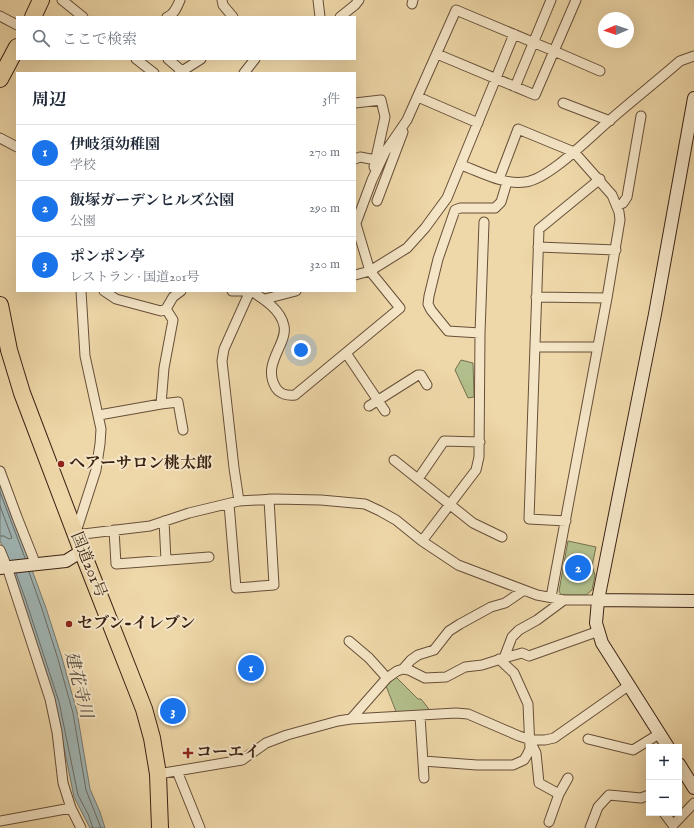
<!DOCTYPE html>
<html lang="ja">
<head>
<meta charset="utf-8">
<style>
	body { margin:0; font-family:"IM FELL English","Noto Serif JP",serif; background:#f2f2f3; color:#1f2937 }
	.controls { position:absolute; right:12px; bottom:12px; display:grid; overflow:hidden; border-radius:0px; box-shadow:0 4px 16px #0002 }
	.controls button { width:36px; height:36px; display:grid; place-items:center; padding:0; border:0; border-bottom:1px solid #e0e1e3; background:#fff; color:#1f2937; font:20px sans-serif }
	.compass { position:absolute; left:598px; top:12px; width:36px; height:36px; border-radius:50%; background:#fff; box-shadow:0 4px 16px #0002; rotate:268deg }
	.you { position:absolute; left:301px; top:350px; width:14px; height:14px; margin:-10px; border:3px solid #fff; border-radius:50%; background:#1a73e8; box-shadow:0 0 0 6px #1a73e833 }
	.badge { display:grid; place-items:center; width:26px; height:26px; border-radius:50%; background:#1a73e8; color:#fff; font-size:13px; font-weight:700 }
	.pin { position:absolute; translate:-50% -50%; border:2px solid #fff; box-shadow:0 1px 4px #0006 }
	.list { margin:0; padding:0; list-style:none }
	h2 { display:flex; justify-content:space-between; align-items:center; height:52px; margin:0; padding:0 16px; font-size:17px }
	h2 small { font-size:13px; font-weight:400; color:#747a83 }
	.list li { display:grid; grid-template-columns:26px 1fr auto; gap:12px; align-items:center; box-sizing:border-box; height:56px; padding:0 16px; border-top:1px solid #e0e1e3 }
	.list b { display:block; font-size:15px; white-space:nowrap }
	.list p { margin:0; font-size:13px; white-space:nowrap; color:#747a83 }
	.list em { font-size:13px; font-style:normal; color:#747a83 }
	.icon { flex:none; width:22px; height:22px; fill:none; stroke:currentColor; stroke-width:2; stroke-linecap:round; stroke-linejoin:round }
	.map { position:relative; flex:none; width:694px; height:828px; overflow:hidden }
	.search { position:absolute; background:#fff; box-shadow:0 4px 16px #0002; left:16px; top:16px; width:340px; height:44px; display:flex; align-items:center; gap:10px; box-sizing:border-box; padding:0 14px; border-radius:0px; color:#747a83; font-size:15px }
	.panel { position:absolute; background:#fff; box-shadow:0 4px 16px #0002; left:16px; top:72px; width:340px; height:220px; border-radius:0px }
	.map>svg:first-child { display:block }
	.green { fill:#b2bf8c; stroke:#767050 }
	.water { fill:#a0b6b5; stroke:#777b75 }
	.lines { fill:none; stroke-linecap:round; stroke-linejoin:round }
	.shore { stroke:#6d6c64; stroke-width:1 }
	.street-casing { stroke:#674f39; stroke-width:11 }
	.secondary-casing { stroke:#3a2214; stroke-width:14 }
	.highway-casing { stroke:#3a2214; stroke-width:18 }
	.street { stroke:#f4e5c6; stroke-width:9 }
	.secondary { stroke:#f4e5c6; stroke-width:12 }
	.highway { stroke:#eed7a8; stroke-width:16 }
	.poi-dot { fill:#8f2418; stroke:#f4e5c6; stroke-width:1.5 }
	.labels { text-anchor:middle; dominant-baseline:central; stroke-width:4; stroke-linejoin:round; paint-order:stroke }
	.poi-label { font-size:16px; font-weight:bold; fill:#3a2214; stroke:#f4e5c6; text-anchor:start }
	.street-label { font-size:16px; fill:#3a2214; stroke:#f4e5c6 }
	.water-label { font-size:17px; font-style:italic; fill:#54473c; stroke:#f4e5c6 }
</style>
</head>
<body>
<div class="map">
<svg width="694" height="828" viewBox="0 0 694 828">
	<rect width="100%" height="100%" fill="#eed7a8"/>
	<filter id="stains"><feTurbulence type="fractalNoise" baseFrequency=".005" numOctaves="4"/><feColorMatrix values="0 0 0 0 .2 0 0 0 0 .09 0 0 0 0 .02 0 0 0 .5 -.17"/></filter>
	<radialGradient id="worn" r=".72"><stop offset=".6" stop-color="#630" stop-opacity="0"/><stop offset="1" stop-color="#630" stop-opacity=".3"/></radialGradient>
	<path class="green" d="M461,360l12,3 1,34 -6,1 -13,-28z
		M568,541l28,6 -4,19 3,9 -3,15 -6,5h-25l-2,-4z
		M396,677l22,22h3l11,14 -35,1 -11,-28z"/>
	<path class="water" d="M0,480l30,79 2,11 14,38 16,50 15,54 13,77 10,23 5,16h-15l-16,-31 -19,-94 -47,-145 -8,-17z"/>
	<g class="lines">
		<path class="shore" d="M0,492l25,66
			M0,506l12,32 -3,1 -5,-3h-4
			M29,572l13,37 16,50 15,54 13,77 15,38
			M16,573l10,28 33,101 19,93 10,19 5,14"/>
		<g class="street-casing">
			<path id="street" d="M62,0l21,17
				M222,0l1,5 10,12
				M318,0l2,17
				M412,4l1,-4
				M0,16l17,9
				M167,17c7,-2 10,-10 13,-17
				M340,17l15,-12 4,-5
				M437,54l98,41 19,-44 46,20
				M136,59l18,14
				M168,59l14,12
				M179,73l22,-14
				M244,73l11,-14
				M515,87l36,-87
				M418,97l60,26
				M355,103l26,-3 4,17 -11,50
				M563,103l47,18
				M0,138l17,9
				M355,159l5,-2 16,3
				M461,165c20,7 42,20 64,17 23,-2 66,-46 85,-62 23,-20 47,-39 70,-59l14,-5
				M499,179l19,-50 56,23 38,43 7,17 1,8 -13,78 -56,299
				M377,201l26,-69
				M617,206l6,-3 4,-6 14,-81
				M356,223l16,-43 13,-28 22,-32 49,-110 98,41 22,-51
				M538,247l78,3
				M355,275l15,-4 37,-23 18,-20 22,-30 67,-164
				M81,291l4,65 16,73 -1,15 -4,26 -21,65 75,-9 39,-13 50,-12 35,-2 47,1 44,4 15,7 16,9 26,21 36,24 79,30 27,5h34
				M104,291l12,8 45,12 5,-2 7,-12 8,-6
				M232,291h13
				M251,291c13,8 30,19 33,35 4,18 -23,38 -8,62 4,6 12,8 19,7l105,-87 -30,-37 -15,-50
				M536,297l71,1
				M265,299l31,-8
				M480,333l-32,-2 -17,-21 -3,-6 1,-8 9,-37 17,-49 5,-2h35l6,-6 6,-20
				M535,347h62
				M346,353l39,58
				M161,404l17,-2 5,28
				M369,406l49,-31h3l6,10
				M99,415l62,-11 3,-36 9,-48 -7,-11
				M394,460l79,63 29,14
				M0,471l17,46 19,48
				M418,479l26,-38 36,1
				M239,501l-5,-33 -12,-107 2,-12 26,-58
				M229,504l7,84 38,-3 -5,-86
				M164,521l2,39
				M566,521l-37,-2 10,-290 61,-50
				M114,530l2,34 93,-7
				M422,541l54,-71 3,-13 1,-124 4,-111
				M0,550l7,17 43,132 7,33 6,51 8,25 10,20
				M349,641l20,17 18,20
				M504,658l18,-5 7,3 70,-25
				M403,669l8,-9 7,-5 16,-5 15,-19 11,-7 31,-17 14,-4 19,-13
				M420,716l4,62
				M351,719l36,-41 10,-7 6,-2 6,1 16,8 21,-1 19,-10 17,-2 22,-7 8,-21 7,-7 18,-10 27,-20
				M588,739l45,11 26,-16
				M530,741l6,12 3,30 20,11 -10,28
				M423,761l54,4h36l11,-5 3,-5 3,-6 -2,-45 -14,-31 -15,-14
				M177,771l23,57
				M158,774l84,-14 24,-17 21,-8 51,-14 13,-2 105,-6 12,1 51,22 12,4h14l9,-2 74,-52
				M559,794l9,-16
				M664,813l9,12 21,-22
				M0,821l71,-13
				M590,828l8,-21 11,-12 32,3 8,-3"/>
		</g>
		<g class="secondary-casing">
			<path id="secondary" d="M0,568l66,-7 16,-10
				M598,600l96,1
				M668,747l-66,-104 -6,-20 2,-23 57,-286 39,-216
				M679,764l15,24"/>
		</g>
		<g class="highway-casing">
			<path id="highway" d="M33,17l8,-17
				M0,79l17,-32
				M0,305l9,45 13,43 60,158 62,158 8,29 6,36 2,54"/>
		</g>
		<use href="#street" class="street"/>
		<use href="#secondary" class="secondary"/>
		<use href="#highway" class="highway"/>
	</g>
	<g class="poi-dot">
		<circle cx="61" cy="464" r="4"/>
		<circle cx="69" cy="624" r="4"/>
		<path d="M186 747h4v4h4v4h-4v4h-4v-4h-4v-4h4z"/>
	</g>
	<g class="labels">
		<g class="poi-label">
			<text x="69" y="464">ヘアーサロン桃太郎</text>
			<text x="77" y="624">セブン-イレブン</text>
			<text x="196" y="753">コーエイ</text>
		</g>
		<g class="street-label">
			<text transform="translate(88 565) rotate(68)">国道201号</text>
		</g>
		<g class="water-label">
			<text transform="translate(78 685) rotate(76)">建花寺川</text>
		</g>
	</g>
	<rect width="100%" height="100%" filter="url(#stains)"/>
	<rect width="100%" height="100%" fill="url(#worn)"/>
</svg>
<div class="controls">
<button>+</button>
<button>−</button>
</div>
<svg class="compass" viewBox="-18 -18 36 36"><path d="M0-13l5 13h-10z" fill="#e53935"/><path d="M0 13l5-13h-10z" fill="#747a83"/></svg>
<div class="you"></div>
<div class="pin badge" style="left:251px;top:668px">1</div>
<div class="pin badge" style="left:578px;top:568px">2</div>
<div class="pin badge" style="left:173px;top:711px">3</div>
<div class="search"><svg class="icon" aria-label="search" viewBox="0 0 24 24"><circle cx="10" cy="10" r="6"/><path d="M15 15l6 6"/></svg>ここで検索</div>
<section class="panel">
<h2>周辺<small>3件</small></h2>
<ul class="list">
<li><span class="badge">1</span><div><b>伊岐須幼稚園</b><p>学校</p></div><em>270 m</em></li>
<li><span class="badge">2</span><div><b>飯塚ガーデンヒルズ公園</b><p>公園</p></div><em>290 m</em></li>
<li><span class="badge">3</span><div><b>ポンポン亭</b><p>レストラン · 国道201号</p></div><em>320 m</em></li>
</ul>
</section>
</div>
</body>
</html>
